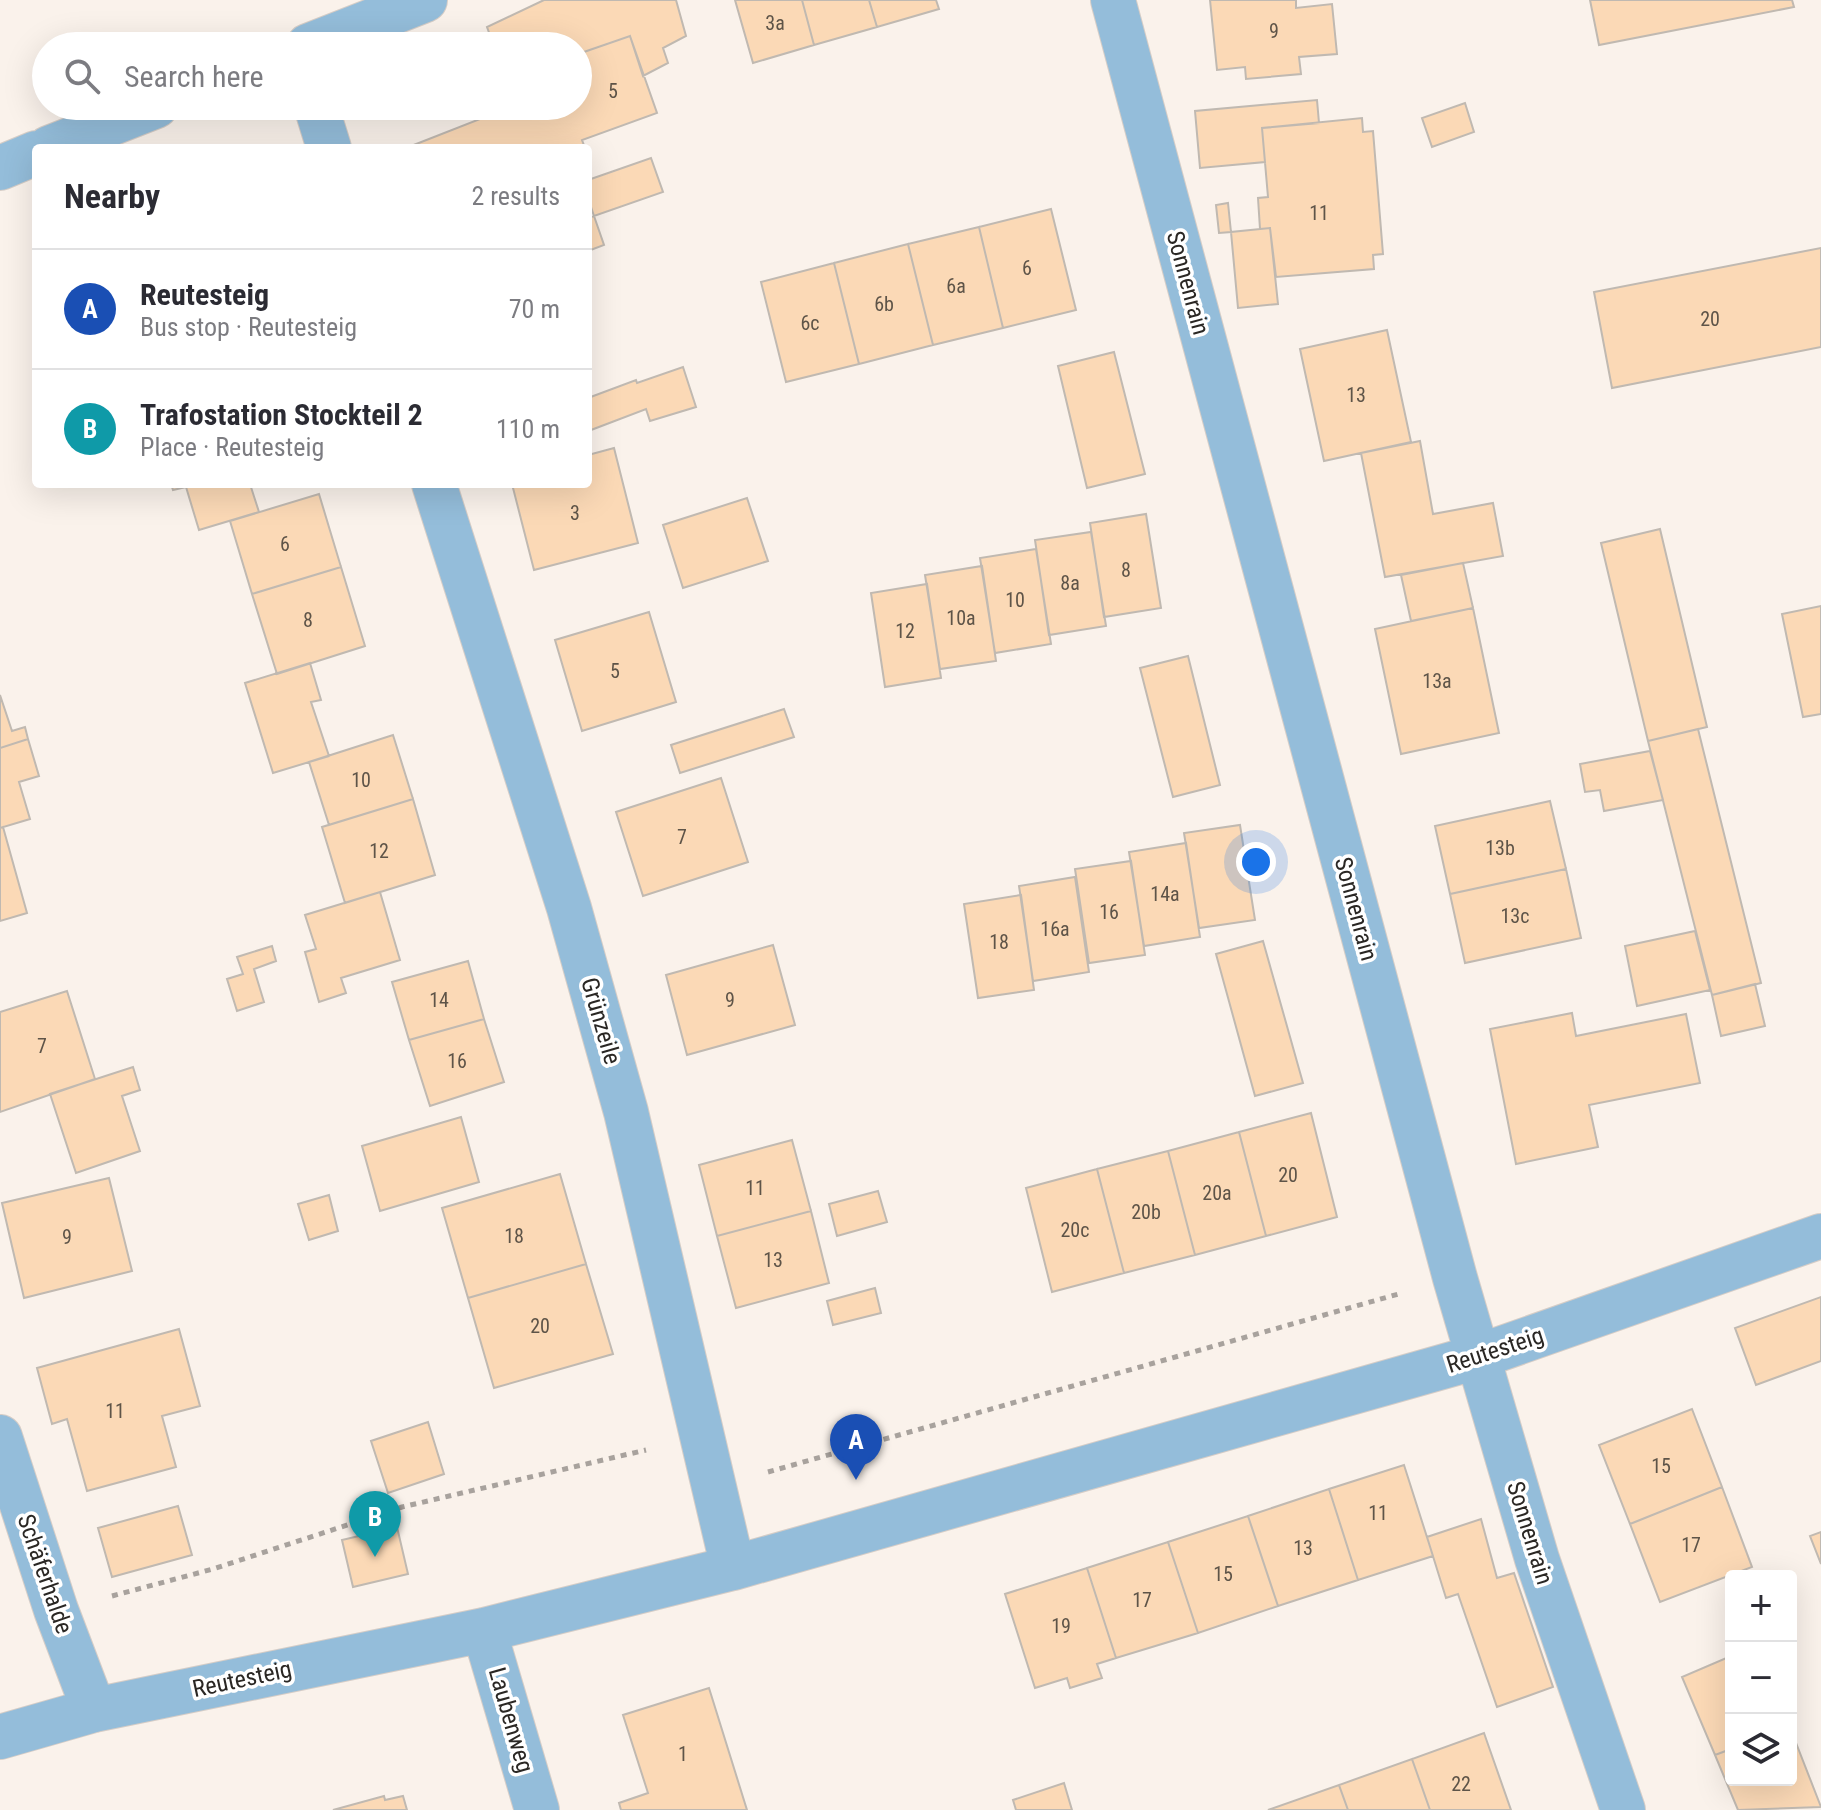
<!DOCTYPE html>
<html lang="en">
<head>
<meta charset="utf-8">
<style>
	body { margin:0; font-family:"Roboto Condensed",sans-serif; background:#f7f7f7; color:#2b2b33 }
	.controls { position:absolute; right:24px; bottom:24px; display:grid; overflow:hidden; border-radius:8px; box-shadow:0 8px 32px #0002 }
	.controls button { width:72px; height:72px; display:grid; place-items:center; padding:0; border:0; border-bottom:2px solid #e1e1e2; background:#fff; color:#2b2b33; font:40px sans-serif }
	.you { position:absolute; left:1256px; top:862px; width:28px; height:28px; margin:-20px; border:6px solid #fff; border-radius:50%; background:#1a73e8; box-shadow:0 0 0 12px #1a73e833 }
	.badge { display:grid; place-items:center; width:52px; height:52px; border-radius:50%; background:#d93025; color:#fff; font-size:26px; font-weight:700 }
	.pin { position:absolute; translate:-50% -66px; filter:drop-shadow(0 2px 4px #0008) }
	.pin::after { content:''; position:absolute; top:42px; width:28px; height:24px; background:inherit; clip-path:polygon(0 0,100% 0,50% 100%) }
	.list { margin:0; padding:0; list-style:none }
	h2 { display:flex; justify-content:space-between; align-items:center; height:104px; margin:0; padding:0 32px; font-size:34px }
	h2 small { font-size:26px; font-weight:400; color:#7c7c81 }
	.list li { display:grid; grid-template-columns:52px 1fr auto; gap:24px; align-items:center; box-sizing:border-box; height:120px; padding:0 32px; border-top:2px solid #e1e1e2 }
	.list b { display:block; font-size:30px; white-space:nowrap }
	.list p { margin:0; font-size:26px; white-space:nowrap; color:#7c7c81 }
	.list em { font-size:26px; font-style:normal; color:#7c7c81 }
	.icon { flex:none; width:44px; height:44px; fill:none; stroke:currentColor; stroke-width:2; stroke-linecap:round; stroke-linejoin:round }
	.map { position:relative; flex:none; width:1821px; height:1810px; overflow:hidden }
	.search { position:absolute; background:#fff; box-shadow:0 8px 32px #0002; left:32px; top:32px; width:560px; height:88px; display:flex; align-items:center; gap:20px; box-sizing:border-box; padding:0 28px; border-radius:44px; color:#7c7c81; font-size:30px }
	.panel { position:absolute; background:#fff; box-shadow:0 8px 32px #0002; left:32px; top:144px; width:560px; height:344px; border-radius:8px }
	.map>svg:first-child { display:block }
	.building { fill:#fbd9b6; stroke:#c0b9b1; stroke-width:2 }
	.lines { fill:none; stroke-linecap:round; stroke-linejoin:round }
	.minor-casing { stroke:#d5cdc7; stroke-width:46 }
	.path { stroke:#a8a29d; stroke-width:5; stroke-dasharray:6 6; stroke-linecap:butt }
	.minor { stroke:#94bdda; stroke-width:44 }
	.labels { text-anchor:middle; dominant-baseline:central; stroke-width:7; stroke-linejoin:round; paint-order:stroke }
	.number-label { font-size:20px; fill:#5e5448 }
	.street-label { font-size:24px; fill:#2a2724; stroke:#fff }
</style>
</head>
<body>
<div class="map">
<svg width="1821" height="1810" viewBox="0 0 1821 1810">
	<rect width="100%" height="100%" fill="#faf2eb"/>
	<path class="building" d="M544,0h132l10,36 -23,12 5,15 -25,13 -13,-40 -52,18v-8h-84l-7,-19z
		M735,0h67l12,45 -61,18z
		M802,0h67l8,27 -63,18z
		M869,0h67l3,9 -62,18z
		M1210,0h86v8l36,-4 5,50 -38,3 2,17 -55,5 -1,-12 -28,3z
		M1590,0h202l2,7 -195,38z
		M630,36l27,77 -75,27 3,8h-179l92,-36 -2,-6h82v-52z
		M1317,100l2,23 -57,5 3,34 -65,6 -5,-57z
		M1465,103l9,29 -42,15 -10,-29z
		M1362,118l1,14 10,-1 10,123 -10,1 1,14 -98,8 -6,-49 -10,1 -2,-31 10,-1 -6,-69z
		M651,158l12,34 -69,24 -6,-18v-18z
		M1228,203l3,29 -12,1 -3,-28z
		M1051,209l25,101 -73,18 -24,-101z
		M594,216l10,29 -16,6v-33z
		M979,227l24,101 -70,17 -25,-101z
		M1270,228l8,76 -40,4 -7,-76z
		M908,244l25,101 -74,19 -25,-101z
		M1821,248v99l-209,41 -18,-96z
		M834,263l25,101 -73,18 -25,-100z
		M1387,330l24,112 -87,19 -24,-112z
		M1114,352l31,122 -58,14 -29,-122z
		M683,367l13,40 -46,14 -4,-12 -55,21 -3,-32 48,-18 1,3z
		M1420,441l13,73 60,-11 10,53 -118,21 -24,-124z
		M614,448l24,95 -104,27 -22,-86h76v-29z
		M171,484h79l9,28 -60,18 -13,-43 -13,3z
		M319,494l22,73 -89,27 -22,-73z
		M747,498l21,63 -85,27 -20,-63z
		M1146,514l15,94 -57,9 -14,-94z
		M1660,529l47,198 -59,14 -47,-198z
		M1091,532l15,94 -57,9 -14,-95z
		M1036,549l15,95 -56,9 -15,-95z
		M1463,563l10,45 -62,13 -10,-46z
		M982,566l14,95 -56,8 -15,-94z
		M341,567l24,79 -88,28 -25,-80z
		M927,584l14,94 -56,9 -14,-94z
		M1821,606v108l-18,3 -21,-103z
		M1473,608l26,125 -98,21 -26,-125z
		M649,612l27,90 -94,29 -27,-91z
		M1188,656l32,129 -47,12 -33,-129z
		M310,663l11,37 -10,2 18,54 -56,17 -28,-90z
		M0,695l12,36 13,-4 3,12 -28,9z
		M784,709l10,28 -114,36 -9,-28z
		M1698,729l63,254 -49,12 -64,-254z
		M393,735l20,64 -84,26 -20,-63z
		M28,739l11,37 -20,6 11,37 -30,9v-80z
		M1650,751l13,49 -59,11 -4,-21 -15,2 -5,-28z
		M721,778l27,84 -105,34 -27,-84z
		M413,799l22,76 -90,28 -23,-76z
		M1550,801l16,68 -116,25 -15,-68z
		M1240,825l15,95 -56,8 -15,-95z
		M3,827l24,86 -27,8v-93z
		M1186,843l14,94 -56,9 -15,-94z
		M1131,861l14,94 -56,8 -14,-94z
		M1566,869l15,69 -116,25 -15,-69z
		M1075,877l14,95 -56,9 -14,-95z
		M380,892l20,68 -59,18 5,15 -27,9 -14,-50 11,-3 -11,-34z
		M1021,895l13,95 -56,8 -14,-94z
		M1695,931l15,59 -73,16 -12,-60z
		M1263,941l40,142 -48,13 -39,-142z
		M773,945l22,80 -108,30 -21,-80z
		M272,946l4,15 -22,8 10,33 -27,9 -10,-32 16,-5 -6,-17z
		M468,961l16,58 -75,21 -17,-58z
		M1755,984l10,42 -44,10 -9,-41z
		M67,991l28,88 -95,33v-100z
		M1572,1013l4,23 110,-22 14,69 -111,22 9,42 -82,17 -26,-135z
		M484,1019l20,63 -74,24 -21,-66z
		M133,1067l7,23 -18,6 18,55 -64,22 -26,-79z
		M1311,1113l26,104 -71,19 -27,-104z
		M461,1117l18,65 -99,29 -18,-65z
		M1239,1132l27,104 -71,19 -27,-104z
		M792,1140l19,71 -94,25 -18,-71z
		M1168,1151l27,104 -71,18 -27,-104z
		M1097,1169l27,104 -72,19 -26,-104z
		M560,1174l26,90 -118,34 -26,-90z
		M109,1178l23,93 -108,27 -22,-95z
		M878,1191l9,31 -50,14 -8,-32z
		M329,1195l9,36 -29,9 -11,-36z
		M811,1211l18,72 -93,25 -19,-72z
		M586,1264l27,90 -119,34 -26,-90z
		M875,1288l6,25 -48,12 -6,-24z
		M1821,1297v64l-65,24 -21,-57z
		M179,1329l21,77 -38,10 14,51 -89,24 -20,-72 -15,5 -15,-56z
		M1692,1409l30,78 -92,37 -31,-79z
		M428,1422l16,52 -56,19 -17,-52z
		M1404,1465l29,91 -75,24 -29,-91z
		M1722,1487l30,80 -92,35 -30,-78z
		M1329,1489l29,91 -80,26 -30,-90z
		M178,1506l14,49 -80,22 -14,-49z
		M1248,1516l30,90 -80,27 -30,-91z
		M1481,1519l16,59 17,-5 39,114 -56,20 -39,-113 -12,4 -19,-61z
		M397,1527l11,47 -55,13 -11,-47z
		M1821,1532v32l-11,-28z
		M1168,1542l30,91 -82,25 -29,-90z
		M1087,1568l29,90 -19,6 5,14 -32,10 -3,-10 -32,10 -30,-94z
		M1731,1656v93l-16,6 -33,-78z
		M709,1688l38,122h-126l-2,-7 29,-10 -25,-78z
		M1791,1730l30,77 -83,3 -23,-55 16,-6v31h60z
		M1484,1733l27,77h-81l-18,-51z
		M1412,1759l18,51h-82l-9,-25z
		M1064,1783l8,27h-56l-3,-10z
		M1339,1785l9,25h-80z
		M384,1796l1,4 18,-4 4,14h-74z"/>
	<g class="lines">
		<g class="minor-casing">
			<path id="minor" d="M1113,0l342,1278 82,281 86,251
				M308,46l117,-46
				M316,106l13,42
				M49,148l107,-42
				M0,168l36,-15
				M434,484l135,424 57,204 107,456
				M0,1437l56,173 38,100
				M484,1630l53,180
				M0,1737l94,-27 390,-80 249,-62 744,-211 344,-121"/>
		</g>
		<path class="path" d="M768,1472l634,-179
			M112,1596l101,-27 189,-62 244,-57"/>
		<use href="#minor" class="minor"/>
	</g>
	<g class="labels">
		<g class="number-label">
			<text x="775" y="23">3a</text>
			<text x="1274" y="31">9</text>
			<text x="613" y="91">5</text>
			<text x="1319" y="213">11</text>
			<text x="1027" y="268">6</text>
			<text x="956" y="286">6a</text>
			<text x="884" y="304">6b</text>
			<text x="1710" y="319">20</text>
			<text x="810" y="323">6c</text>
			<text x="1356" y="395">13</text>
			<text x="575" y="513">3</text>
			<text x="285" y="544">6</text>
			<text x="1126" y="570">8</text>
			<text x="1070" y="583">8a</text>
			<text x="1015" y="600">10</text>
			<text x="961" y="618">10a</text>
			<text x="308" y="620">8</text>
			<text x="905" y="631">12</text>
			<text x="615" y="671">5</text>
			<text x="1437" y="681">13a</text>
			<text x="361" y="780">10</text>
			<text x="682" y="837">7</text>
			<text x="1500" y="848">13b</text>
			<text x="379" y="851">12</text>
			<text x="1165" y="894">14a</text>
			<text x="1109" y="912">16</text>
			<text x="1515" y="916">13c</text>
			<text x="1055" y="929">16a</text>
			<text x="999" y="942">18</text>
			<text x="439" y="1000">14</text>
			<text x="730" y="1000">9</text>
			<text x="42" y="1046">7</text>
			<text x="457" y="1061">16</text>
			<text x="1288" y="1175">20</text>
			<text x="755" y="1188">11</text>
			<text x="1217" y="1193">20a</text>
			<text x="1146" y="1212">20b</text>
			<text x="1075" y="1230">20c</text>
			<text x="514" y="1236">18</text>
			<text x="67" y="1237">9</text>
			<text x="773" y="1260">13</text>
			<text x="540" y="1326">20</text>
			<text x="115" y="1411">11</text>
			<text x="1661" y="1466">15</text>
			<text x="1378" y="1513">11</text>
			<text x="1691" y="1545">17</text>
			<text x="1303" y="1548">13</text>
			<text x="1223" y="1574">15</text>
			<text x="1142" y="1600">17</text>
			<text x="1061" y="1626">19</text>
			<text x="683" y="1754">1</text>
			<text x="1461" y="1784">22</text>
		</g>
		<g class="street-label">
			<text transform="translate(1188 283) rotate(75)">Sonnenrain</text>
			<text transform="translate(1356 909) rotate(75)">Sonnenrain</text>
			<text transform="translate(601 1021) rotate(74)">Grünzeile</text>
			<text transform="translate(1495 1350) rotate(-18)">Reutesteig</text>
			<text transform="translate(1530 1533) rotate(73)">Sonnenrain</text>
			<text transform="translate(45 1574) rotate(71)">Schäferhalde</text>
			<text transform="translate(242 1679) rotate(-12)">Reutesteig</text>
			<text transform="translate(511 1720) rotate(74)">Laubenweg</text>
		</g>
	</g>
</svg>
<div class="controls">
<button>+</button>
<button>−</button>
<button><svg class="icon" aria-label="layers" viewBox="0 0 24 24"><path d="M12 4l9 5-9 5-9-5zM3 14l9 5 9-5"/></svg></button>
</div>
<div class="you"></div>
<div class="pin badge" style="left:856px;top:1480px;background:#1a4fb4">A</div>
<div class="pin badge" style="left:375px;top:1557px;background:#0f9aa8">B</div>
<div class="search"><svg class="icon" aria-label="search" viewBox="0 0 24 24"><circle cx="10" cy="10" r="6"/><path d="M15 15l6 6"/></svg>Search here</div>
<section class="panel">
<h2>Nearby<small>2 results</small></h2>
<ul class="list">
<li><span class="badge" style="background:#1a4fb4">A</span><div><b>Reutesteig</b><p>Bus stop · Reutesteig</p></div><em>70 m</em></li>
<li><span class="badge" style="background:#0f9aa8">B</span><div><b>Trafostation Stockteil 2</b><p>Place · Reutesteig</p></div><em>110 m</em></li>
</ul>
</section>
</div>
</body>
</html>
